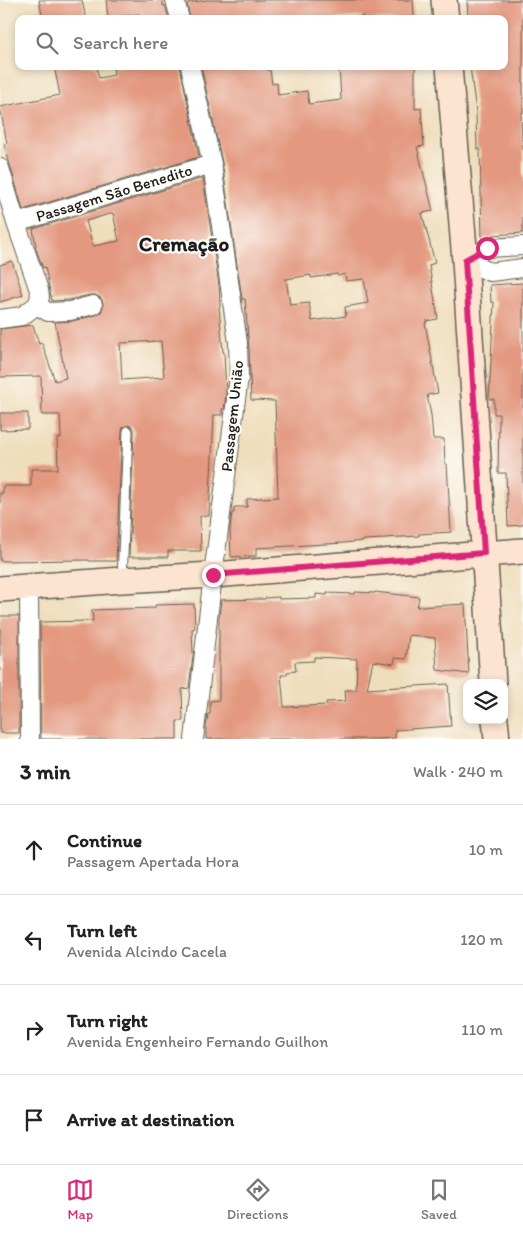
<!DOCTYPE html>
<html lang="en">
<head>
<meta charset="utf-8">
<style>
	body { margin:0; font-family:Itim,sans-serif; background:#f2f2f2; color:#222 }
	.controls { position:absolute; right:15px; bottom:15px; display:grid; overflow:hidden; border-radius:10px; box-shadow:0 2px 8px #0003 }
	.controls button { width:45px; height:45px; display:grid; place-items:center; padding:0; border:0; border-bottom:1px solid #e0e0e0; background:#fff; color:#222; font:25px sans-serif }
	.stop { position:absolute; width:15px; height:15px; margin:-11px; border:4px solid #db2777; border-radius:50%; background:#fff }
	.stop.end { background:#db2777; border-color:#fff; box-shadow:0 1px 5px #0008 }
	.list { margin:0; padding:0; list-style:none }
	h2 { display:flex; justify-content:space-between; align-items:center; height:65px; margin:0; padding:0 20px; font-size:21px }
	h2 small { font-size:16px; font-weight:400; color:#767676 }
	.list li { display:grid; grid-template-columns:32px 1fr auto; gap:15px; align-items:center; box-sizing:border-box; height:90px; padding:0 20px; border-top:1px solid #e0e0e0 }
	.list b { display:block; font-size:19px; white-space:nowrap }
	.list p { margin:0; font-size:16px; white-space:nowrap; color:#767676 }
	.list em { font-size:16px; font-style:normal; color:#767676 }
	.icon { flex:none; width:28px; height:28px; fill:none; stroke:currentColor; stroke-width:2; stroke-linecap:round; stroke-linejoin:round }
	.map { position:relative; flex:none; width:523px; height:739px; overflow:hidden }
	.search { position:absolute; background:#fff; box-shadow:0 2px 8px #0003; left:15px; right:15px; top:15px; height:55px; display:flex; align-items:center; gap:12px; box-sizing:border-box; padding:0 18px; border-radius:10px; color:#767676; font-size:19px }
	.sheet { height:425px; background:#fff }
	nav { display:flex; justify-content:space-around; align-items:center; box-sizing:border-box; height:70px; border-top:1px solid #e0e0e0; background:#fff; font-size:14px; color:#767676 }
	nav a { display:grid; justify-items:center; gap:2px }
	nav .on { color:#db2777 }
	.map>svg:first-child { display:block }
	.building { fill:#e3987f; fill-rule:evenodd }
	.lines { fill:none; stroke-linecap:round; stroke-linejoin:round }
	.lane-casing { stroke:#666054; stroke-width:11 }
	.street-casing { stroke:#666054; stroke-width:20 }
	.secondary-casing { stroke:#666054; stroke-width:28 }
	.lane { stroke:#fff; stroke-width:9 }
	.street { stroke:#fff; stroke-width:18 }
	.secondary { stroke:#fde4d1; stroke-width:25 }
	.route { stroke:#db2777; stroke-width:6 }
	.labels { text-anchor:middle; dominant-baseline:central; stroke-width:4.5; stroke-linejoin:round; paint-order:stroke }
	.street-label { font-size:16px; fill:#1c1c1c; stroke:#fdfcf7 }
	.district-label { font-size:21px; font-weight:bold; fill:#1c1c1c; stroke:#fdfcf7 }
</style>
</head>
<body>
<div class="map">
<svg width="523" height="739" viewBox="0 0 523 739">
	<rect width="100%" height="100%" fill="#fdfcf7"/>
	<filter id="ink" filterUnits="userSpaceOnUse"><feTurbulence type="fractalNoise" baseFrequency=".02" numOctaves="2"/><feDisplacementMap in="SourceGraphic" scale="10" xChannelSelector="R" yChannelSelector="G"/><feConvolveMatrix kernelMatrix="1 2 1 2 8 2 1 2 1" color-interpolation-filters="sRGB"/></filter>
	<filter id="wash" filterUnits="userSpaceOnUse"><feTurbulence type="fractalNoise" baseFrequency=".0096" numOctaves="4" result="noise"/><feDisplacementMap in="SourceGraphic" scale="20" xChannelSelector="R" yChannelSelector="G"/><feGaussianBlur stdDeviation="1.12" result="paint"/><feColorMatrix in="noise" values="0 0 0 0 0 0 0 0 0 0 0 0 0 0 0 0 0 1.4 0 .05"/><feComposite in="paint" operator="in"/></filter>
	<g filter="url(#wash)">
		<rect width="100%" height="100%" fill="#efddbb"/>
		<g id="blocks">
			<path class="building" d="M39,0h43l4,19h-43z
				M106,0h57v6l2,-1 4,14h-30v-5l-31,4z
				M206,0h207l1,19h-51v-3l-30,3h-143l-3,-16z
				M467,0h56v113h-2l1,28h1v92l-30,2v2l-11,2 -2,-90h-3l-1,-37 -6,-46h34v-47h-36z
				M54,66h42l3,12 15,-3 -1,-9h67l19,91 -176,53 -19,-66 3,-1 -7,-36 60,-12z
				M201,66h66v4h3l2,14 5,-1 1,12 29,-4 2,13 32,-4 -2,-34h76v43l6,-1 3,38 -7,1 16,64 -11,2 13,50 -6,2 9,54 -12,2 1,2h-2l13,70 -11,2 4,20 2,24h11l1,25h2l4,68 -32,2v2l-35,2v1l-20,1v1l-21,2 -87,5v8l-25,1 -1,-27 2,-17h2v-6h13v-8l31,-2 -3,-96 -24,-1 -2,-51 -4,-50h-3l-20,-137zM337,274l1,2 7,-2 1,7 18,-2 4,24 -23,4 1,9 -34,5 -3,-18 -19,2 -4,-26 25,-4v3z
				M203,178l16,108 1,21h-1l4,45h1l2,43 -2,14h-2v6h-8l-5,101h-9l1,35h-33v6h-39l5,-126 -2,-5 -4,-1 -5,2 -1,4 -6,130h-27v-1l-89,1v-68h3v-7h28v-17h27l-1,-31h4l-1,-23h-18l-1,-39 -41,1v-48l33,-4 6,19 3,-1 13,38 11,-3 -11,-56 17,-1 24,-6 5,-3 2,-5v-5l-2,-4 -6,-3h-5l-22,5 -16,1 -7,-34 -2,1 -8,-21 1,-1 -3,-17zM113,213l6,28 -26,5 -7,-25zM161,341l3,36 -42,3 -2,-37z
				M12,261l11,34 -23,7v-37z
				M523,283v242l-15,1 -2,-53h-8l1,-59h-5v-15h-5l5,-97h-3l-1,-17z
				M0,413h28v16l-28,1z
				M355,592l20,1v-1l44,5 -2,10 48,-3 4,70 -32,-4 -2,-32 -26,-3 -3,24 -11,-1 -1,6 -21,-3 -6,28 81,-5 3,42 -56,4v8l-21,1h-168v-12l2,-13h2v-13l9,-1v-82l2,-18 44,-1v-1l14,-1v2l37,-1v-4l11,1v-2l28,1zM314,657l43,2 -1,31h-11l1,11 -20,1 1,3 -43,2 -3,-32h6v-3l9,-1 -1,-9 19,-1z
				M194,604l1,24 -3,1 1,26 -4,33 -7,1 1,32h-6v18h-136l-1,-117 53,-1 -1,-11 63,-2v-3z
				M0,616h19v117h-19z"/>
		</g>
	</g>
	<g filter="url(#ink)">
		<use href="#blocks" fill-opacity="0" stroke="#666054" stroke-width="1"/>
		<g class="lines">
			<g class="lane-casing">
				<path id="lane" d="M122,580l6,-149"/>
			</g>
			<g class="street-casing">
				<path id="street" d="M175,0l5,19
					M190,66l22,98 26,179 1,34 -26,198 -19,164
					M0,168l16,55 23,67 1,7 -3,8
					M16,223l196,-59
					M465,261l22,-13 36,-2
					M465,261l25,11 33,-4
					M0,319l22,-3 15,-11 11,7 22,-1 23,-6
					M29,587l1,152"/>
			</g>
			<g class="secondary-casing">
				<path id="secondary" d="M444,0l2,19
					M449,66l16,195 28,422
					M0,589l122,-9 91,-5 310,-24
					M495,720l2,19"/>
			</g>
			<use href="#lane" class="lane"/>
			<use href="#street" class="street"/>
			<use href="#secondary" class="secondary"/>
		</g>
	</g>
	<g class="lines" filter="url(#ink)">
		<path class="route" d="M213,575l271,-22 -19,-293 22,-12"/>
	</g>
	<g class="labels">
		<g class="street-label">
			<text transform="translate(114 193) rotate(-17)">Passagem São Benedito</text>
			<text transform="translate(232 416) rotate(-84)">Passagem União</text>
		</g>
		<g class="district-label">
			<text x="184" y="243">Cremação</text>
		</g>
	</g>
</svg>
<div class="controls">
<button><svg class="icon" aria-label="layers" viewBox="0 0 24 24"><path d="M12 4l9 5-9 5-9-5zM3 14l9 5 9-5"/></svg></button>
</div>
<div class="stop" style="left:487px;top:248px"></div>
<div class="stop end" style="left:213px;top:575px"></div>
<div class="search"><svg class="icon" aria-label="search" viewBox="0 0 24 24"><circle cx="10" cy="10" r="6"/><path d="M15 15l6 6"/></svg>Search here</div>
</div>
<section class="sheet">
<h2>3 min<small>Walk · 240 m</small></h2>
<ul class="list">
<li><svg class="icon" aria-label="ahead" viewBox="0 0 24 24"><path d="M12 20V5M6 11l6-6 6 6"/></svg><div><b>Continue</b><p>Passagem Apertada Hora</p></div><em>10 m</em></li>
<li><svg class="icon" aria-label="left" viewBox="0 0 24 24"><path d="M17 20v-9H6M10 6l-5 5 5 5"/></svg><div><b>Turn left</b><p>Avenida Alcindo Cacela</p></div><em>120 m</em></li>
<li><svg class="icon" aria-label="right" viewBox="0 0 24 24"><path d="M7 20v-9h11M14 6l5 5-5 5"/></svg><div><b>Turn right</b><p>Avenida Engenheiro Fernando Guilhon</p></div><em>110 m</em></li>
<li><svg class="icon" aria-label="arrive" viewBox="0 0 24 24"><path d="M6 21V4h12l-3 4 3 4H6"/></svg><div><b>Arrive at destination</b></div></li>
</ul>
</section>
<nav>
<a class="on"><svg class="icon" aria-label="map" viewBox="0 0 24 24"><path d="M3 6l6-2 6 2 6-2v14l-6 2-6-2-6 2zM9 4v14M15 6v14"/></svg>Map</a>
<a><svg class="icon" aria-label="directions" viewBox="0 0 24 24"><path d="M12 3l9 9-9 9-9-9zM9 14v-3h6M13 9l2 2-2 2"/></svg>Directions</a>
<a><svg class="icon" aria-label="saved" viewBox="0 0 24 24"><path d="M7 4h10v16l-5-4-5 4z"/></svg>Saved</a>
</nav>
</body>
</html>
